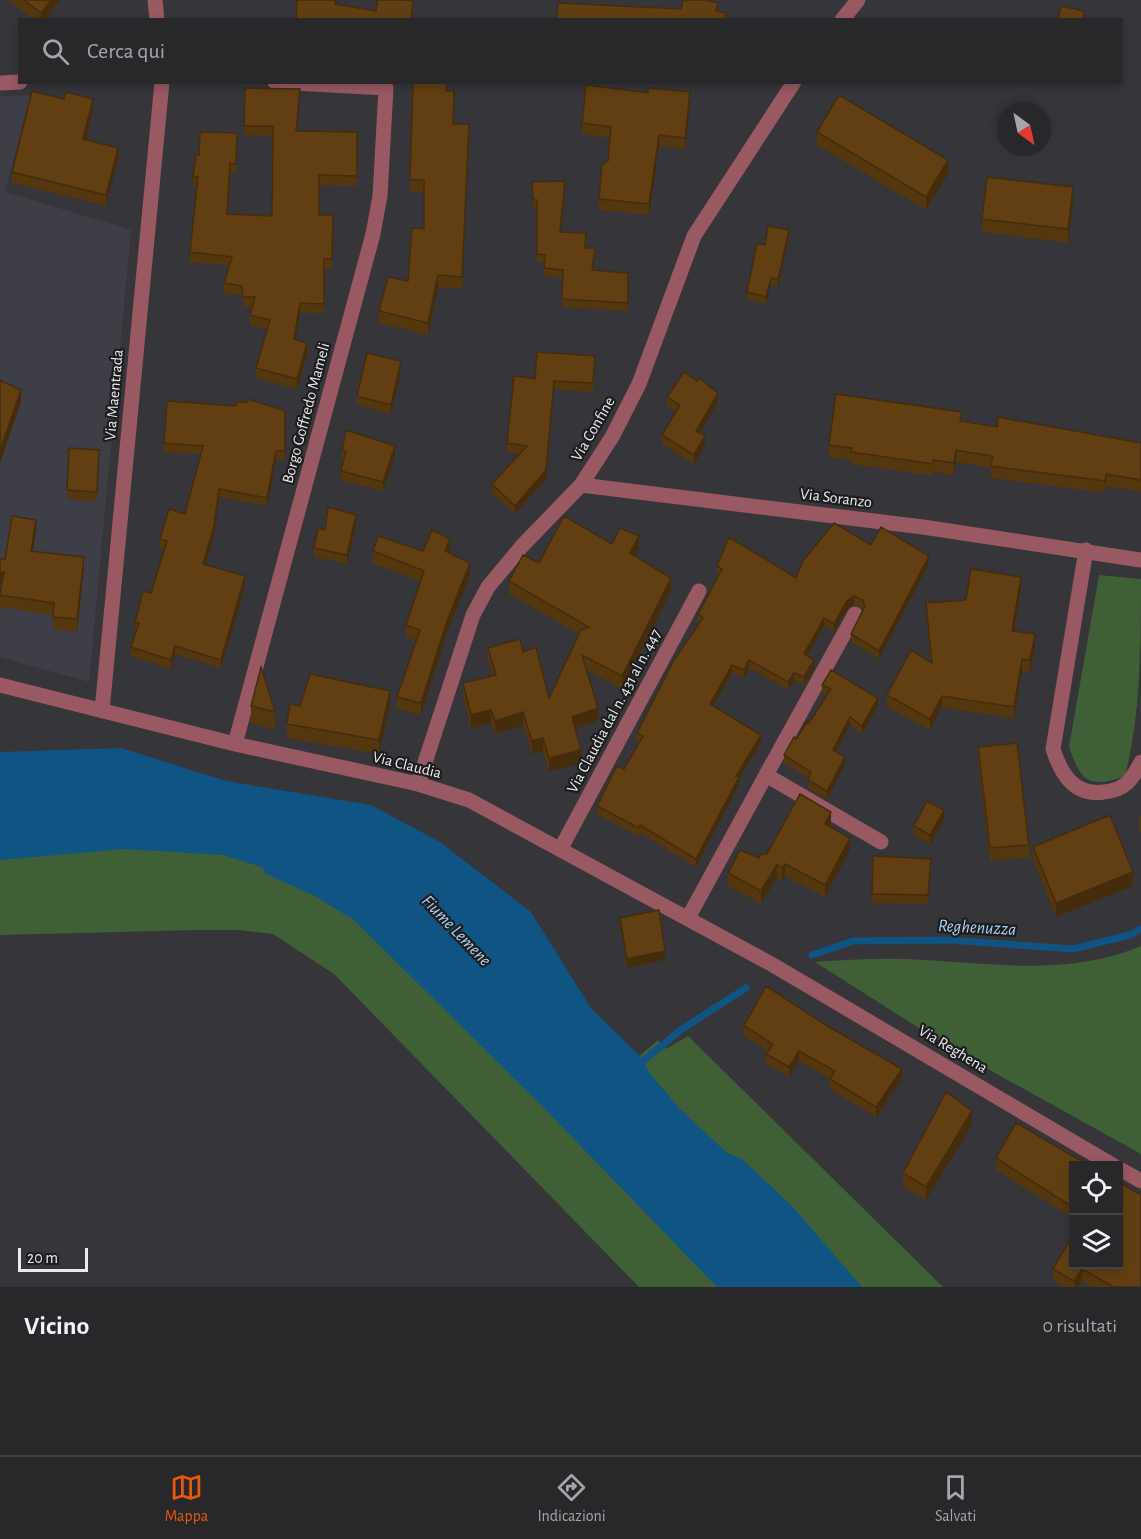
<!DOCTYPE html>
<html lang="it">
<head>
<meta charset="utf-8">
<style>
	body { margin:0; font-family:"Alegreya Sans",sans-serif; background:#303033; color:#f1f3f6 }
	.controls { position:absolute; right:18px; bottom:18px; display:grid; overflow:hidden; border-radius:0px; box-shadow:0 3px 9px #0003 }
	.controls button { width:54px; height:54px; display:grid; place-items:center; padding:0; border:0; border-bottom:2px solid #444447; background:#28282b; color:#f1f3f6; font:30px sans-serif }
	.compass { position:absolute; left:997px; top:102px; width:54px; height:54px; border-radius:50%; background:#28282b; box-shadow:0 3px 9px #0003; rotate:147deg }
	.scale { position:absolute; left:18px; bottom:15px; width:70px; box-sizing:border-box; padding-left:6px; border:3px solid #eaeaec; border-top:0; font-size:16px; line-height:21px; white-space:nowrap; color:#eaeaec; -webkit-text-stroke:4px #1d1d1f; paint-order:stroke }
	.list { margin:0; padding:0; list-style:none }
	h2 { display:flex; justify-content:space-between; align-items:center; height:78px; margin:0; padding:0 24px; font-size:26px }
	h2 small { font-size:20px; font-weight:400; color:#a5a6a9 }
	.icon { flex:none; width:33px; height:33px; fill:none; stroke:currentColor; stroke-width:2; stroke-linecap:round; stroke-linejoin:round }
	.map { position:relative; flex:none; width:1141px; height:1287px; overflow:hidden }
	.search { position:absolute; background:#28282b; box-shadow:0 3px 9px #0003; left:18px; right:18px; top:18px; height:66px; display:flex; align-items:center; gap:15px; box-sizing:border-box; padding:0 21px; border-radius:0px; color:#a5a6a9; font-size:22px }
	.sheet { height:168px; background:#28282b }
	nav { display:flex; justify-content:space-around; align-items:center; box-sizing:border-box; height:84px; border-top:2px solid #444447; background:#28282b; font-size:16px; color:#a5a6a9 }
	nav a { display:grid; justify-items:center; gap:3px }
	nav .on { color:#ea580c }
	.map>svg:first-child { display:block }
	.built { fill:#3e3e47 }
	.green { fill:#3f6036 }
	.water { fill:#0f5483 }
	.lines { fill:none; stroke-linecap:round; stroke-linejoin:round }
	.stream { stroke:#0f5483; stroke-width:7 }
	.minor { stroke:#985963; stroke-width:15 }
	.wall { fill:#54360f }
	.shaded-wall { fill:#452c0d }
	.building { fill:#623f12; stroke:#452c0d; stroke-width:1.5 }
	.labels { text-anchor:middle; dominant-baseline:central; stroke-width:4.5; stroke-linejoin:round; paint-order:stroke }
	.street-label { font-size:16px; fill:#eaeaec; stroke:#1d1d1f }
	.water-label { font-size:18px; font-style:italic; fill:#aad0f2; stroke:#1d1d1f }
</style>
</head>
<body>
<div class="map">
<svg width="1141" height="1287" viewBox="0 0 1141 1287">
	<rect width="100%" height="100%" fill="#363539"/>
	<path class="built" d="M31,95l-26,97 126,38 -42,452 -89,-25v-561z"/>
	<path class="green" d="M1099,575l42,4c0,65 0,135 -16,197 -36,13 -44,6 -56,-29z
		M176,777l441,298 41,-35 8,9 22,-13 255,251h-304l-305,-313 -61,-40 -35,-4h-41l-197,5v-141z
		M1141,946v208l-189,-105 -137,-87c30,-2 60,-4 91,-3 78,3 160,19 235,-13z"/>
	<path class="water" d="M121,748l105,33 145,24 69,37 91,70 60,96 53,52 4,11 32,38 47,44 15,6 50,47 70,81h-145l-173,-179 -190,-188 -41,-25 -47,-21 -4,-7 -39,-12 -98,-6 -125,11v-108z"/>
	<g class="lines">
		<path class="stream" d="M812,955l41,-14 95,-1 125,9 57,-14 11,-6
			M638,1065l44,-36 64,-41"/>
		<path class="minor" d="M155,0l2,20
			M842,20l16,-20
			M0,83l20,-1
			M581,485l342,42 218,33
			M1086,550l-33,199c8,25 21,47 51,43 21,-2 28,-12 37,-30
			M0,685l235,59 183,40 51,16 304,165 341,201
			M102,711l60,-629
			M235,744l138,-510 7,-38 6,-108 -111,-6
			M766,775l89,-161
			M418,784l55,-169 15,-28 34,-41 59,-61 31,-48 27,-53 55,-148 100,-154
			M561,848l138,-257
			M688,918l78,-143 115,67
			M1118,1168l23,13"/>
	</g>
	<path class="wall" d="M8,0h52l-15,20h-11z
		M413,82l33,9 7,33 16,12 -7,153 -24,-2 -10,48 -49,-12v-12l29,-30 16,-52v-37l-14,-1z
		M245,88l55,10 -3,33 60,1v54l-38,-1v30h14l-1,54h-8v44h-24l-5,27 12,13 -10,36 -41,-11v-10l11,-39 -17,-4v-10l2,-9 -9,1 -1,-12 -18,-2v-10l5,-17 -39,-4v-10l7,-65h-4v-10l6,-22 38,-22 -1,41 -6,-2 -2,42 44,2 1,-80 -29,-1z
		M690,103l-5,46 -26,-3 -10,69 -50,-5v-11l9,-38 2,-23 -28,-4v-11z
		M93,110l-7,30 32,19 -12,47 -94,-23v-11z
		M817,132l131,42 -22,36 -109,-65z
		M532,182l33,7 -4,43 25,9v7l9,8 -2,14 35,3v38l-66,-4 1,-29 -19,-2v-14h-7v-54h-4z
		M1073,200l-5,43 -86,-11v-13z
		M789,237l-11,50 -7,-3 -5,20 -19,-5v-7l18,-47z
		M595,365l-2,27 -39,-3 -8,90 -31,35 -23,-21v-9l28,-30 -13,-2v-9l28,-64z
		M401,370l-10,44 -34,-9v-9z
		M667,397l51,5 -18,31 5,12 -11,19 -32,-20v-9l14,-23 -9,-6z
		M285,411v49h-9l-9,46 -48,-9 -5,38 -9,30 40,20 -24,83 -46,-14 -4,15 -40,-13v-9l5,-16h-1v-8l16,-30 13,-44 -4,-2v-8l25,-25 15,-60 -36,-2v-9z
		M962,421l35,6 144,16v49l-35,-6 -1,7 -114,-15v-10l-35,-6 -2,13 -21,-3v4l-82,-12v-4l-22,-3v-12z
		M342,450l53,5 -12,36 -42,-11v-9l3,-11 -2,-1z
		M99,459l-2,42 -30,-2v-9z
		M356,524l-9,40 -33,-7v-9l11,-18z
		M36,532l-3,19 51,18 -7,63 -24,-3v-14l-53,-8v-12l5,-35z
		M612,544l27,5 -4,7 36,35 -49,98 -35,-19 11,51 -23,8 6,34 -32,8 -6,-20 -11,3 -9,-29 -28,9 -4,-11 -20,5 -8,-32v-13l29,-7 -4,-15v-13l35,4 26,46 30,-64 -70,-40v-13z
		M871,545l58,19 -50,95 -28,-17v-8l12,-25 -9,-5 -7,5 -13,23 -10,-6 -17,30 7,12 -10,17 -10,-4 -6,9 -39,-22 -5,10 -12,-5 -19,33 48,37 -22,36v6l-43,82 -56,-34 -1,3 -42,-22v-8l27,-37 16,-26 -3,-1v-9l62,-110 -1,-1v-8l21,-39 -2,-1v-8l79,12z
		M373,551h77l-1,2 21,22 -23,58 -26,82 -24,-6v-12l19,-56 -10,-4v-12l15,-44 -48,-17z
		M1021,589l-7,42 21,15 -5,26 -8,-1 -8,48 -72,-12 -12,23 -43,-23v-12l44,-33 -5,-47v-12l40,-3z
		M822,685l56,21 -16,28 -12,-9 -14,27 9,13 -18,34 -19,-11 1,-10 -25,-15v-8l25,-32 18,-27 -5,-3z
		M390,704l-11,50 -92,-16v-14l13,-18z
		M251,706l24,6v18l-24,-7z
		M978,747l51,98v13l-39,3 -12,-100z
		M1141,816v17l-2,-2v-14z
		M944,819l-14,25 -16,-9v-9z
		M831,824l-1,3 20,23 -25,47 -40,-21 -3,5 -5,-4 -16,27 -33,-18v-13l31,-15z
		M1033,847l100,39 -77,31 -23,-57z
		M873,856l58,12 -3,36 -56,-1z
		M620,918l45,42 -38,8 -7,-41z
		M744,1026l158,53 -26,38 -46,-28v-10l-31,-18 -10,16 -23,-13v-10l2,-3 -24,-15z
		M972,1125l-46,75 -23,-13v-14z
		M996,1158l78,8v53l-78,-49z
		M1074,1233l67,54h-49l-10,-6 -4,6h-14l-11,-7v-11z"/>
	<path class="shaded-wall" d="M51,0h9l-15,20h-4v-7z
		M300,89v9l-4,43v-10z
		M690,92v11l-5,46v-11z
		M93,99v11l-10,41v-12z
		M469,124v12l-7,153v-12z
		M659,135v11l-10,69v-11z
		M118,148v11l-12,47v-11z
		M948,160v14l-22,36v-13z
		M565,181v8l-5,50v-7z
		M1073,187v13l-5,43v-14z
		M789,230v7l-11,50v-7z
		M438,275v12l-10,48v-12z
		M771,278v6l-5,20v-7z
		M300,303v10l-6,36v-10z
		M307,343v10l-10,36v-10z
		M401,361v9l-10,44v-9z
		M554,381l-8,98 -31,35v-8z
		M21,390v12l-21,61v-12z
		M718,393v9l-22,38v-9z
		M705,436v9l-11,19v-9z
		M395,446v9l-12,36v-9z
		M956,450v12l-2,13v-12z
		M276,451v9l-9,46v-8z
		M1106,474v12l-1,7v-12z
		M219,489v8l-5,38 -11,38v-9z
		M356,515v9l-9,40v-9z
		M36,520v12l-5,31v-12z
		M639,536v13l-9,17v-13z
		M450,539v12l-5,12v-12z
		M929,556v8l-50,95v-8z
		M84,557v12l-7,63v-13z
		M470,563v12l-23,58 -26,82v-12l26,-82z
		M4,572v12l-4,1v-12z
		M245,576v9l-24,83v-8z
		M1021,577v12l-9,53v-11z
		M671,578v13l-49,98v-13z
		M854,596v8l-7,5 -13,23v-8l13,-23z
		M824,618v8l-20,36v-8z
		M1035,634v12l-5,26v-12z
		M175,646v8l-4,15v-9z
		M1022,659v12l-8,48v-12z
		M749,660v8l-5,10v-8z
		M814,660v8l-10,17v-8z
		M732,665v8l-22,39v-8z
		M794,673v8l-6,9v-8z
		M390,691v13l-11,50v-14z
		M942,696v11l-12,23v-11z
		M878,698v8l-16,28v-8z
		M598,708v13l-26,9v-13z
		M491,710v13l-20,5v-13z
		M523,712v13l-28,9v-13z
		M850,717v8l-17,33v-8z
		M761,735v8l-22,36v6l-43,82v-8l40,-83z
		M543,738v13l-11,3v-13z
		M581,750v13l-32,8v-13z
		M845,757v8l-18,34v-8z
		M944,810v9l-14,25v-9z
		M831,812v12l-6,12v-12z
		M850,838v12l-25,47v-12z
		M931,859v9l-3,36v-9z
		M777,864v13l-16,27v-13z
		M785,864v12l-3,5v-13z
		M1133,872v14l-77,31v-14z
		M665,951v9l-38,8v-9z
		M799,1051v10l-10,16v-10z
		M902,1069v10l-26,38v-10z
		M972,1111v14l-46,75v-13z
		M1082,1269v12l-4,6h-4v-6z"/>
	<path class="building" d="M24,0h27l-10,13z
		M297,0h38v4l41,7 2,-11h26l9,1 -2,19h-115z
		M683,0h21l14,3 -2,8 10,2 -1,7h-168l1,-17 123,6z
		M1061,6l23,5 -1,9h-25z
		M413,82h33v9h8l-1,33h16l-7,153 -24,-2 -10,48 -49,-12 9,-34 20,4 4,-53 12,1v-49h-14z
		M586,85l62,8v-5l42,4 -5,46 -26,-3 -10,69 -50,-5 3,-34 6,-4 3,-34 -29,-4z
		M245,88l55,1 -4,42 61,1v44l-38,-1v40h14l-1,44h-8v45l-24,-1 -6,36 13,4 -10,36 -41,-11 14,-48 -20,-5 5,-18h-12l-1,-11 -18,-3 8,-26 -42,-5 8,-75h-5l3,-22h3l1,-23 37,1 -1,31 -6,-1 -3,51 45,2 1,-90h-29z
		M32,91l32,8 2,-7 27,7 -10,40 35,9 -12,47 -94,-23z
		M839,95l109,65 -22,37 -109,-65z
		M987,177l86,10 -5,42 -86,-10z
		M565,181l-5,51 26,1 -1,15h10l-3,22 36,3v30l-66,-4 1,-29 -19,-2 1,-13 -8,-1v-54h-4l-1,-18z
		M768,226l21,4 -11,50 -7,-2 -5,19 -19,-5 10,-49 8,2z
		M537,352l58,4 -2,27 -39,-2 -8,89 -31,36 -23,-22 35,-38 -20,-3 7,-67 21,3z
		M367,353l34,8 -10,44 -34,-9z
		M684,372l13,9 2,-3 19,15 -22,38 9,5 -11,19 -32,-20 18,-30 -13,-8z
		M0,380l21,10 -21,61z
		M836,394l126,18 -2,9 37,6 1,-10 143,26v37l-35,-6 -1,7 -114,-15 2,-10 -37,-6 -2,13 -21,-3v4l-82,-12 1,-4 -23,-3z
		M248,399l37,12v40h-9l-9,47 -48,-9 -5,37 -11,38 42,12 -24,84 -46,-14 -4,14 -40,-13 8,-24h-4l8,-32 8,2 16,-52 -7,-2 9,-30 16,5 18,-68 -39,-3 3,-42 69,5v-4h11z
		M346,430l49,16 -12,36 -42,-11 5,-20 -4,-1z
		M69,448l30,2 -2,42 -30,-2z
		M328,507l28,8 -9,40 -33,-7 4,-20 7,2z
		M12,516l24,4 -5,31 53,6 -7,62 -24,-2 1,-14 -54,-8 4,-23 -4,1v-15l5,2z
		M564,516l48,28 8,-16 19,8 -9,17 41,25 -49,98 -40,-21 16,53 -26,9 9,33 -32,8 -6,-20 -11,3 -9,-29 -28,9 -4,-11 -20,5 -8,-32 33,-8 -8,-27 32,-9 3,13 13,-5 13,51 32,-68 8,-3 -80,-46 14,-26 16,8z
		M834,523l37,22 10,-18 48,29 -50,95 -28,-17 14,-28 -2,-6 -9,-4 -7,5 -13,23 -10,-6 -20,36 10,6 -10,17 -10,-4 -6,9 -39,-22 -5,10 -12,-5 -22,39 51,31 -25,41 3,1 -43,82 -56,-34 -1,3 -42,-22 20,-40 7,3 19,-33 -6,-3 37,-73 29,-42 -5,-4 24,-45 -5,-3 12,-29 67,41 7,-17z
		M432,530l18,9 -5,12 25,12 -23,58 -26,82 -24,-6 23,-67 -14,-5 18,-54 -51,-20 5,-15 45,15z
		M971,569l50,8 -9,54 23,3 -5,26 -8,-1 -8,48 -72,-11 -12,23 -43,-24 24,-45 21,13 -6,-60 40,-3z
		M261,667l14,45 -24,-6z
		M831,670l47,28 -16,28 -12,-9 -17,33 12,7 -18,34 -19,-11 3,-8 -27,-17 10,-18 2,2 11,-17 2,1 22,-34 -9,-4z
		M310,674l80,17 -11,49 -92,-16 3,-20 10,2z
		M1017,743l12,102 -39,3 -12,-101z
		M800,794l31,18 -6,12 25,14 -25,47 -40,-21 -3,4 -5,-4 -16,27 -33,-18 12,-23 19,8 2,-4h6z
		M927,801l17,9 -14,25 -16,-9z
		M1110,815l23,57 -77,31 -23,-56z
		M873,856l58,3 -3,36 -56,-1z
		M659,910l6,41 -38,8 -7,-41z
		M766,986l58,38 78,45 -26,38 -46,-28 5,-8 -36,-20 -10,16 -23,-13 7,-10 -29,-18z
		M946,1092l26,19 -46,76 -23,-14z
		M1016,1123l74,43h-16v42l-78,-50z
		M1119,1182l22,13v92h-27l-32,-18 -8,12 -21,-12 21,-36v31h45z"/>
	<g class="labels">
		<g class="street-label">
			<text transform="translate(114 395) rotate(-85)">Via Maentrada</text>
			<text transform="translate(306 413) rotate(-75)">Borgo Goffredo Mameli</text>
			<text transform="translate(593 429) rotate(-60)">Via Confine</text>
			<text transform="translate(836 498) rotate(7)">Via Soranzo</text>
			<text transform="translate(614 711) rotate(-62)">Via Claudia dal n. 431 al n. 447</text>
			<text transform="translate(407 765) rotate(14)">Via Claudia</text>
			<text transform="translate(953 1049) rotate(31)">Via Reghena</text>
		</g>
		<g class="water-label">
			<text transform="translate(977 928) rotate(3)">Reghenuzza</text>
			<text transform="translate(456 931) rotate(46)">Fiume Lemene</text>
		</g>
	</g>
</svg>
<div class="controls">
<button><svg class="icon" aria-label="locate" viewBox="0 0 24 24"><circle cx="12" cy="12" r="6"/><path d="M12 2v4M12 18v4M2 12h4M18 12h4"/></svg></button>
<button><svg class="icon" aria-label="layers" viewBox="0 0 24 24"><path d="M12 4l9 5-9 5-9-5zM3 14l9 5 9-5"/></svg></button>
</div>
<svg class="compass" viewBox="-18 -18 36 36"><path d="M0-13l5 13h-10z" fill="#e53935"/><path d="M0 13l5-13h-10z" fill="#a5a6a9"/></svg>
<div class="scale">20 m</div>
<div class="search"><svg class="icon" aria-label="search" viewBox="0 0 24 24"><circle cx="10" cy="10" r="6"/><path d="M15 15l6 6"/></svg>Cerca qui</div>
</div>
<section class="sheet">
<h2>Vicino<small>0 risultati</small></h2>
<ul class="list">
</ul>
</section>
<nav>
<a class="on"><svg class="icon" aria-label="map" viewBox="0 0 24 24"><path d="M3 6l6-2 6 2 6-2v14l-6 2-6-2-6 2zM9 4v14M15 6v14"/></svg>Mappa</a>
<a><svg class="icon" aria-label="directions" viewBox="0 0 24 24"><path d="M12 3l9 9-9 9-9-9zM9 14v-3h6M13 9l2 2-2 2"/></svg>Indicazioni</a>
<a><svg class="icon" aria-label="saved" viewBox="0 0 24 24"><path d="M7 4h10v16l-5-4-5 4z"/></svg>Salvati</a>
</nav>
</body>
</html>
